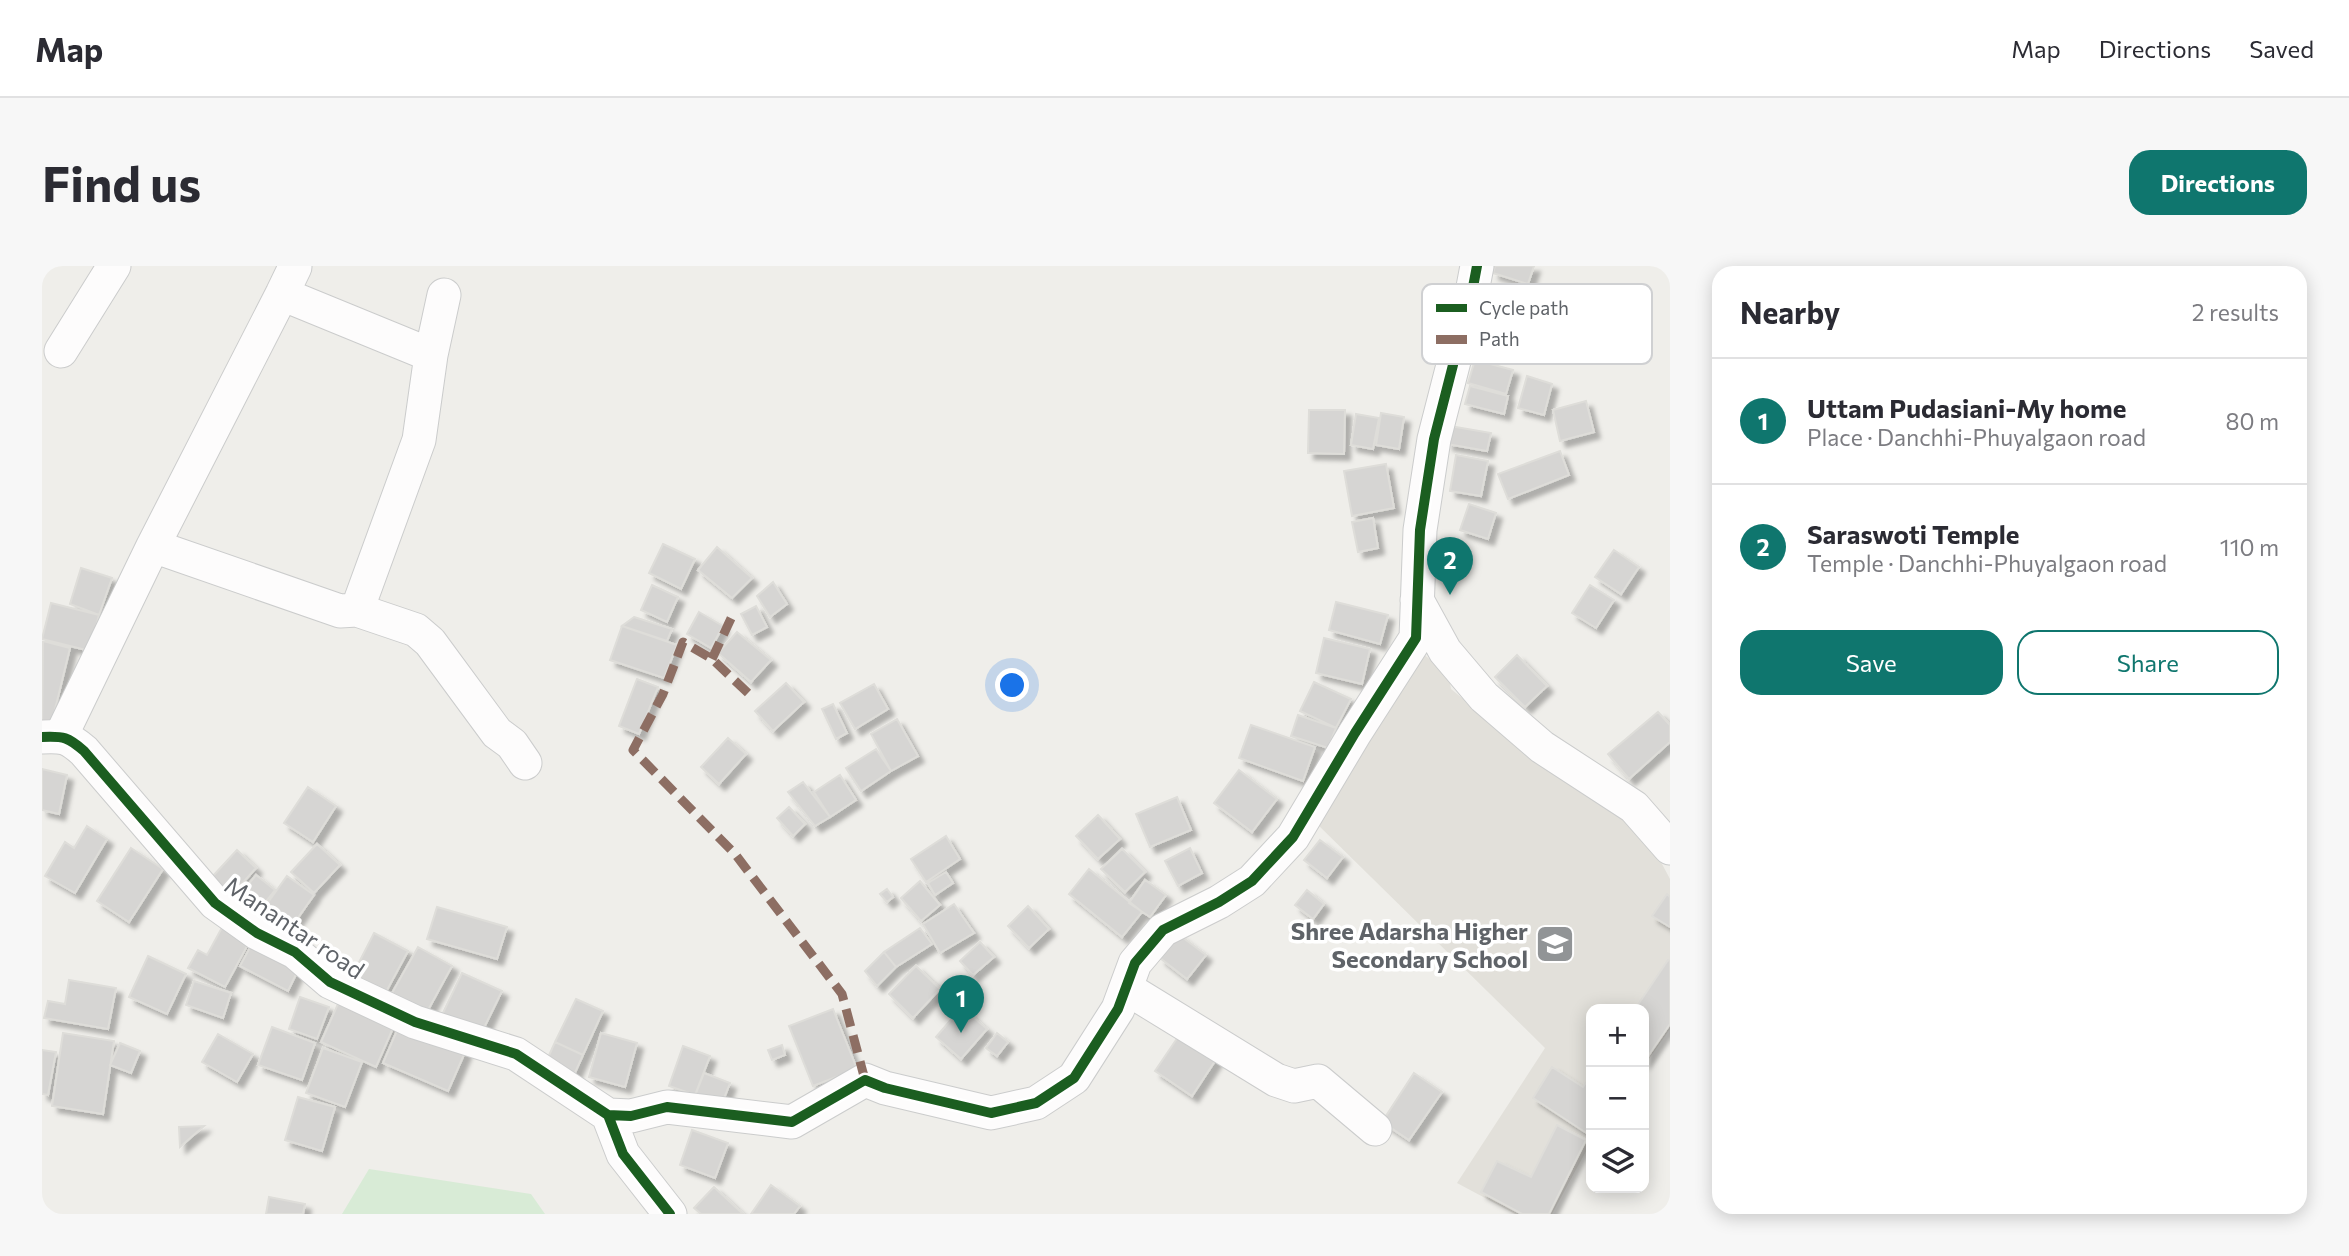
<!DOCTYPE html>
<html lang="en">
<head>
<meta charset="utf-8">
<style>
	body { margin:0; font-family:Commissioner,sans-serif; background:#f7f7f7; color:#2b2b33 }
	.controls { position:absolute; right:21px; bottom:21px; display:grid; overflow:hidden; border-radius:14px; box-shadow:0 4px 18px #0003 }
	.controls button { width:63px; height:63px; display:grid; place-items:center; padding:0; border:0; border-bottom:2px solid #e1e1e2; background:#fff; color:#2b2b33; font:35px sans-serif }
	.you { position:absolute; left:971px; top:420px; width:24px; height:24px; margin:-18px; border:5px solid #fff; border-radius:50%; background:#1a73e8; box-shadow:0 0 0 10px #1a73e833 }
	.badge { display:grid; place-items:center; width:46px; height:46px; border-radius:50%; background:#0f766e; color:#fff; font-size:23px; font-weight:700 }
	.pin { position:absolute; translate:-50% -58px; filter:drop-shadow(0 2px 4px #0008) }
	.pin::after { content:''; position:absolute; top:37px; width:24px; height:21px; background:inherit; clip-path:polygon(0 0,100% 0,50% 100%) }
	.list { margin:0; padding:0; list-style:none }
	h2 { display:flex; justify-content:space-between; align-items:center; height:91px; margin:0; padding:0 28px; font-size:30px }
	h2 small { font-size:23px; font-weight:400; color:#7c7c81 }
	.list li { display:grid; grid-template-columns:46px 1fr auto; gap:21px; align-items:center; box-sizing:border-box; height:126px; padding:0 28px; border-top:2px solid #e1e1e2 }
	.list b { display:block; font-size:26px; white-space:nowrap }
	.list p { margin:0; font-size:23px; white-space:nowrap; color:#7c7c81 }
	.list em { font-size:23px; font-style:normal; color:#7c7c81 }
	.actions { display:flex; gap:14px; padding:21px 28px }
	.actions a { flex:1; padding:16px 0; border:2px solid #0f766e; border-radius:21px; text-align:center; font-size:24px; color:#0f766e }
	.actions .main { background:#0f766e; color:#fff }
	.icon { flex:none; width:38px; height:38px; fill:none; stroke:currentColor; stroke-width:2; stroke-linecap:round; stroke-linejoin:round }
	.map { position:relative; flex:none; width:1628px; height:948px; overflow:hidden; border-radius:21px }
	header { display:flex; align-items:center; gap:42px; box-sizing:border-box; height:98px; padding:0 35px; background:#fff; border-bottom:2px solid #e1e1e2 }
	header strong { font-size:33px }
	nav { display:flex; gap:38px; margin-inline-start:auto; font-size:24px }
	.intro { display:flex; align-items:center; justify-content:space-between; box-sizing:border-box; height:168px; padding:0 42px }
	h1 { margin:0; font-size:49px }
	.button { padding:18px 32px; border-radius:21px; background:#0f766e; color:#fff; font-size:24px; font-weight:700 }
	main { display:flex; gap:42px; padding:0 42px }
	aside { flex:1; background:#fff; border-radius:21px; box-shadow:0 4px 18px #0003 }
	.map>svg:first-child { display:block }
	.education { fill:#e2e0da }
	.green { fill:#d8ebd6 }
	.building { fill:#d6d5d3; stroke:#deddd9; stroke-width:2; filter:url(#shadow) }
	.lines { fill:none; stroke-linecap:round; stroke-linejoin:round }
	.street-casing { stroke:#cbcccc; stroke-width:35 }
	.street { stroke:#fdfcfc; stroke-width:33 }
	.quiet { stroke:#8d6e63; stroke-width:9; stroke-dasharray:18 9; stroke-linecap:butt }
	.cycleway-casing { stroke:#fff; stroke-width:15 }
	.cycleway { stroke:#1b5e20; stroke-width:10 }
	.labels { text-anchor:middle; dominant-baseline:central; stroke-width:7; stroke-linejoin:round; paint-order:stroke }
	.street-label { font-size:24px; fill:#5f6368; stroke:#fff }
	.poi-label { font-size:24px; font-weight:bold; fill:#5f6368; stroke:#fff; text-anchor:end }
	.key { fill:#fff; stroke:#cfd0d2; stroke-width:2 }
	.key-label { font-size:19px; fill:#5f6368 }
</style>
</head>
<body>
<header>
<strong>Map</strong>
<nav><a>Map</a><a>Directions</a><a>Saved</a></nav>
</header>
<div class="intro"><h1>Find us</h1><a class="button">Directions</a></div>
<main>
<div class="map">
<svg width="1628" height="948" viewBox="0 0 1628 948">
	<defs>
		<filter id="shadow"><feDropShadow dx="6" dy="6" stdDeviation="2" flood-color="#0004"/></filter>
	</defs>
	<rect width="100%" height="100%" fill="#efeeea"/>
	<path class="education" d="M1378,385l29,25 2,13 117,95 49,27 37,38 16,30v150l-26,37v-57h-53v133l-39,72h-37l-58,-31 88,-135 -232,-228z"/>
	<path class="green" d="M327,903l162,25 14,20h-203z"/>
	<path class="building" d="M1453,0h39l-6,18 -35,-11z
		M1433,94l38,10 -7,24 -38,-11z
		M1485,110l25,8 -8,31 -26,-7z
		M1428,120l38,10 -4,18 -39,-10z
		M1544,135l8,31 -34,9 -7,-31z
		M1267,144h36l-1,44 -36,-1z
		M1339,147l23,4 -5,32 -23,-4z
		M1314,148l23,4 -6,31 -22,-4z
		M1408,160l41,7 -4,18 -40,-7z
		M1518,185l9,24 -61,24 -10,-25z
		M1414,189l32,6 -7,35 -31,-5z
		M1344,198l8,44 -42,8 -8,-45z
		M1427,238l27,9 -8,26 -28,-9z
		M1331,252l5,30 -20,4 -6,-30z
		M621,278l32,15 -14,30 -32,-16z
		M675,281l35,31 -20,20 -34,-28z
		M1572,284l25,17 -18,27 -26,-17z
		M39,302l31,10 -13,37 -29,-11z
		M731,316l14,22 -17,13 -13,-21z
		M610,319l26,12 -11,25 -26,-12z
		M1548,319l24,15 -18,28 -24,-15z
		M1294,336l52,13 -8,29 -51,-14z
		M9,337l48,12 -9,36 -48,-12z
		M714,340l11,21 -15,8 -11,-21z
		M657,346l24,14 -12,22 -24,-14z
		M592,351l38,12 -5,12 -45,-15z
		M580,360l55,19 -13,33 -54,-18z
		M695,366l34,28 -20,22 -33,-29z
		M1282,372l46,11 -8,35 -46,-11z
		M1,375l27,7 -20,82 -8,-2z
		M1475,389l30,31 -22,21 -30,-30z
		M595,413l21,8 -19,47 -20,-8z
		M1272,416l37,17 -15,29 -36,-17z
		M744,417l18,19 -31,29 -18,-20z
		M832,418l14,25 -33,20 -15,-26z
		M791,438l14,29 -11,6 -14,-30z
		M1616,446l12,13v17l-41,37 -21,-25z
		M1256,449l38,13 -8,20 -37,-12z
		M855,453l21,37 -27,15 -20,-37z
		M1209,459l64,22 -12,34 -64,-23z
		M686,472l18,16 -27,30 -18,-17z
		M834,483l15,22 -30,20 -15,-23z
		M0,503l25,6 -8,39 -17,-4z
		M1197,504l38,29 -25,33 -38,-29z
		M798,509l16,25 -26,17 -16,-25z
		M761,516l27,35 -15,9 -27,-34z
		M266,521l28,19 -23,36 -29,-19z
		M1135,531l14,33 -41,17 -14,-33z
		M747,541l16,17 -12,12 -16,-18z
		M1056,549l22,24 -22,20 -22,-23z
		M45,560l20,13 -32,54 -30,-17 20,-34 9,6z
		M904,570l14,23 -34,23 -15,-23z
		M1278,574l23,17 -16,21 -23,-18z
		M275,578l23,21 -26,28 -23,-21z
		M89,582l32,21 -34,53 -32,-21z
		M1148,582l12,25 -24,13 -13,-25z
		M1080,583l23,23 -20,20 -24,-23z
		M195,584l19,18 -24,27 -20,-18z
		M1047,603l53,43 -20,25 -53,-43z
		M904,606l7,11 -18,12 -7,-12z
		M214,609l19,15 -20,25 -19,-16z
		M245,610l27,19 -31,44 -27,-20z
		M1103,614l21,15 -16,22 -21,-14z
		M878,615l20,24 -19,16 -20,-23z
		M845,623l6,8 -6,5 -7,-8z
		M1265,624l17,14 -11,15 -18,-14z
		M1625,628l3,3v30l-18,-11z
		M912,638l20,29 -34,20 -17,-29z
		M986,640l21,23 -20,19 -21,-22z
		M395,641l70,20 -10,32 -70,-20z
		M183,656l27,15 -27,50 -37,-19 10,-18 9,5z
		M878,662l12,16 -36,23 -12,-15z
		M332,667l34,18 -22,41 -33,-18z
		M1136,668l28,21 -19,24 -27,-21z
		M212,674l47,24 -13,27 -48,-25z
		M938,676l14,15 -21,18 -13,-14z
		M376,681l34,19 -25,46 -35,-19z
		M842,686l12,15 -19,19 -12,-15z
		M106,690l38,18 -19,40 -38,-17z
		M1626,694l2,1v63l-26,38v-53h-9z
		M874,700l24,23 -27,29 -24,-24z
		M420,707l40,18 -23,47 -39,-19z
		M27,714l47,8 -8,41 -64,-11 4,-17 17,3z
		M152,715l37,12 -8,25 -37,-13z
		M300,729l55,24 -21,48 -55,-25z
		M258,731l29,10 -12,32 -28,-10z
		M534,733l27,12 -20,44 -28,-13z
		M920,741l25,22 -26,30 -25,-22z
		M791,743l24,60 -44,17 -24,-60z
		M359,755l65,29 -18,41 -65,-28z
		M230,761l43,16 -13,37 -44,-15z
		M21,767l51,8 -11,73 -51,-8z
		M559,767l36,10 -12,44 -36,-10z
		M955,767l11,9 -11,14 -11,-8z
		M176,768l35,20 -16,28 -35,-20z
		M1138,768l37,24 -25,38 -37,-25z
		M513,776l28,13 -9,20 -28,-13z
		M78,777l20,8 -9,22 -21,-8z
		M740,779l3,10 -13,5 -4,-10z
		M641,780l27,10 -15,39 -26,-9z
		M281,782l39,14 -17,45 -39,-14z
		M0,784l14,2 -8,43 -6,-1z
		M1510,801l31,20 8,-12v61l-58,-38z
		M662,807l26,10 -11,28 -26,-10z
		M1372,807l28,19 -33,48 -27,-18z
		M256,831l37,10 -13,44 -37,-11z
		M1515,859l29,15 -37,74h-27l-41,-22 16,-31 34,16z
		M162,860l-24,21 -1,-20z
		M650,864l36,13 -13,35 -35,-13z
		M729,919l29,21 -6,8h-43z
		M672,921l29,27h-42l-7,-6z
		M227,931l36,7 -2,10h-37z"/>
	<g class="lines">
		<g class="street-casing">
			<path id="street" d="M240,28l149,61
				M19,85l53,-85
				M111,280l187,65 17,-1 59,20 14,12 67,91 15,11 13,19
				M1375,334l28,51 39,46 58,50 92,60 36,41
				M315,344l62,-170 12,-85 13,-60
				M19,470l92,-190 129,-252 13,-27 -1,-1
				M0,471c22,-1 26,0 42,14l131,152 42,30 38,19 35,30 85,40 101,32 92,61
				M1084,722l150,92 18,6 24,-5 57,48
				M628,948l-47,-60 -15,-39 23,1 36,-9 125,15 73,-42 20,8 106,25 45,-10 38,-25 44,-69 17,-46 28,-33 56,-28 33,-21 41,-44 62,-104 61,-95 4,-108 14,-91 39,-152 4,-21"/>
		</g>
		<use href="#street" class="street"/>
		<path class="quiet" d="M670,393l22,-47
			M706,427l-36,-34 -29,-17 -20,52 -30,56 102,104 107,140 23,86"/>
		<g class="cycleway-casing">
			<path id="cycleway" d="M0,471c22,-1 26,0 42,14l131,152 42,30 38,19 35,30 85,40 101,32 92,61
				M628,948l-47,-60 -15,-39 23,1 36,-9 125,15 73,-42 20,8 106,25 45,-10 38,-25 44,-69 17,-46 28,-33 56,-28 33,-21 41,-44 62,-104 61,-95 4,-108 14,-91 39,-152 4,-21"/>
		</g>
		<use href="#cycleway" class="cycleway"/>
	</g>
	<defs>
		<g id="school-square" transform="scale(2.0125)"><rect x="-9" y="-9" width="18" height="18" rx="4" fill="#919496" stroke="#fff"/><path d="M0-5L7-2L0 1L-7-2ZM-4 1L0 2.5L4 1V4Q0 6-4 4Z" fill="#fff"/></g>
	</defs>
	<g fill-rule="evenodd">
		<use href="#school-square" x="1513" y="678"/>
	</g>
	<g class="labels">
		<g class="street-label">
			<text transform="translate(253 661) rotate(34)">Manantar road</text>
		</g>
		<g class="poi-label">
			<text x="1486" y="664">Shree Adarsha Higher<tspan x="1486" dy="28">Secondary School</tspan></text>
		</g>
	</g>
	<rect x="1380" y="18" width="230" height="80" rx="10" class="key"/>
	<rect x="1394" y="38" width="31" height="8" fill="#1b5e20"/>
	<rect x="1394" y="69" width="31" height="9" fill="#8d6e63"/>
	<g class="key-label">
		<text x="1437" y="49">Cycle path</text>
		<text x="1437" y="80">Path</text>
	</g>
</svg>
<div class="controls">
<button>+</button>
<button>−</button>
<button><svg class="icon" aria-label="layers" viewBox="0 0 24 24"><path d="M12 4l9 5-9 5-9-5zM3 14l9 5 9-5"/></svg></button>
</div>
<div class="you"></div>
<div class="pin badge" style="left:919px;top:767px">1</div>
<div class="pin badge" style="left:1408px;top:329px">2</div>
</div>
<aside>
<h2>Nearby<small>2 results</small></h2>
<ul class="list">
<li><span class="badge">1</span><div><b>Uttam Pudasiani-My home</b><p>Place · Danchhi-Phuyalgaon road</p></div><em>80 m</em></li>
<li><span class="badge">2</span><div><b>Saraswoti Temple</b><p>Temple · Danchhi-Phuyalgaon road</p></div><em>110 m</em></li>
</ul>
<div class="actions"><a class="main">Save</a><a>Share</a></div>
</aside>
</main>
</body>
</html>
